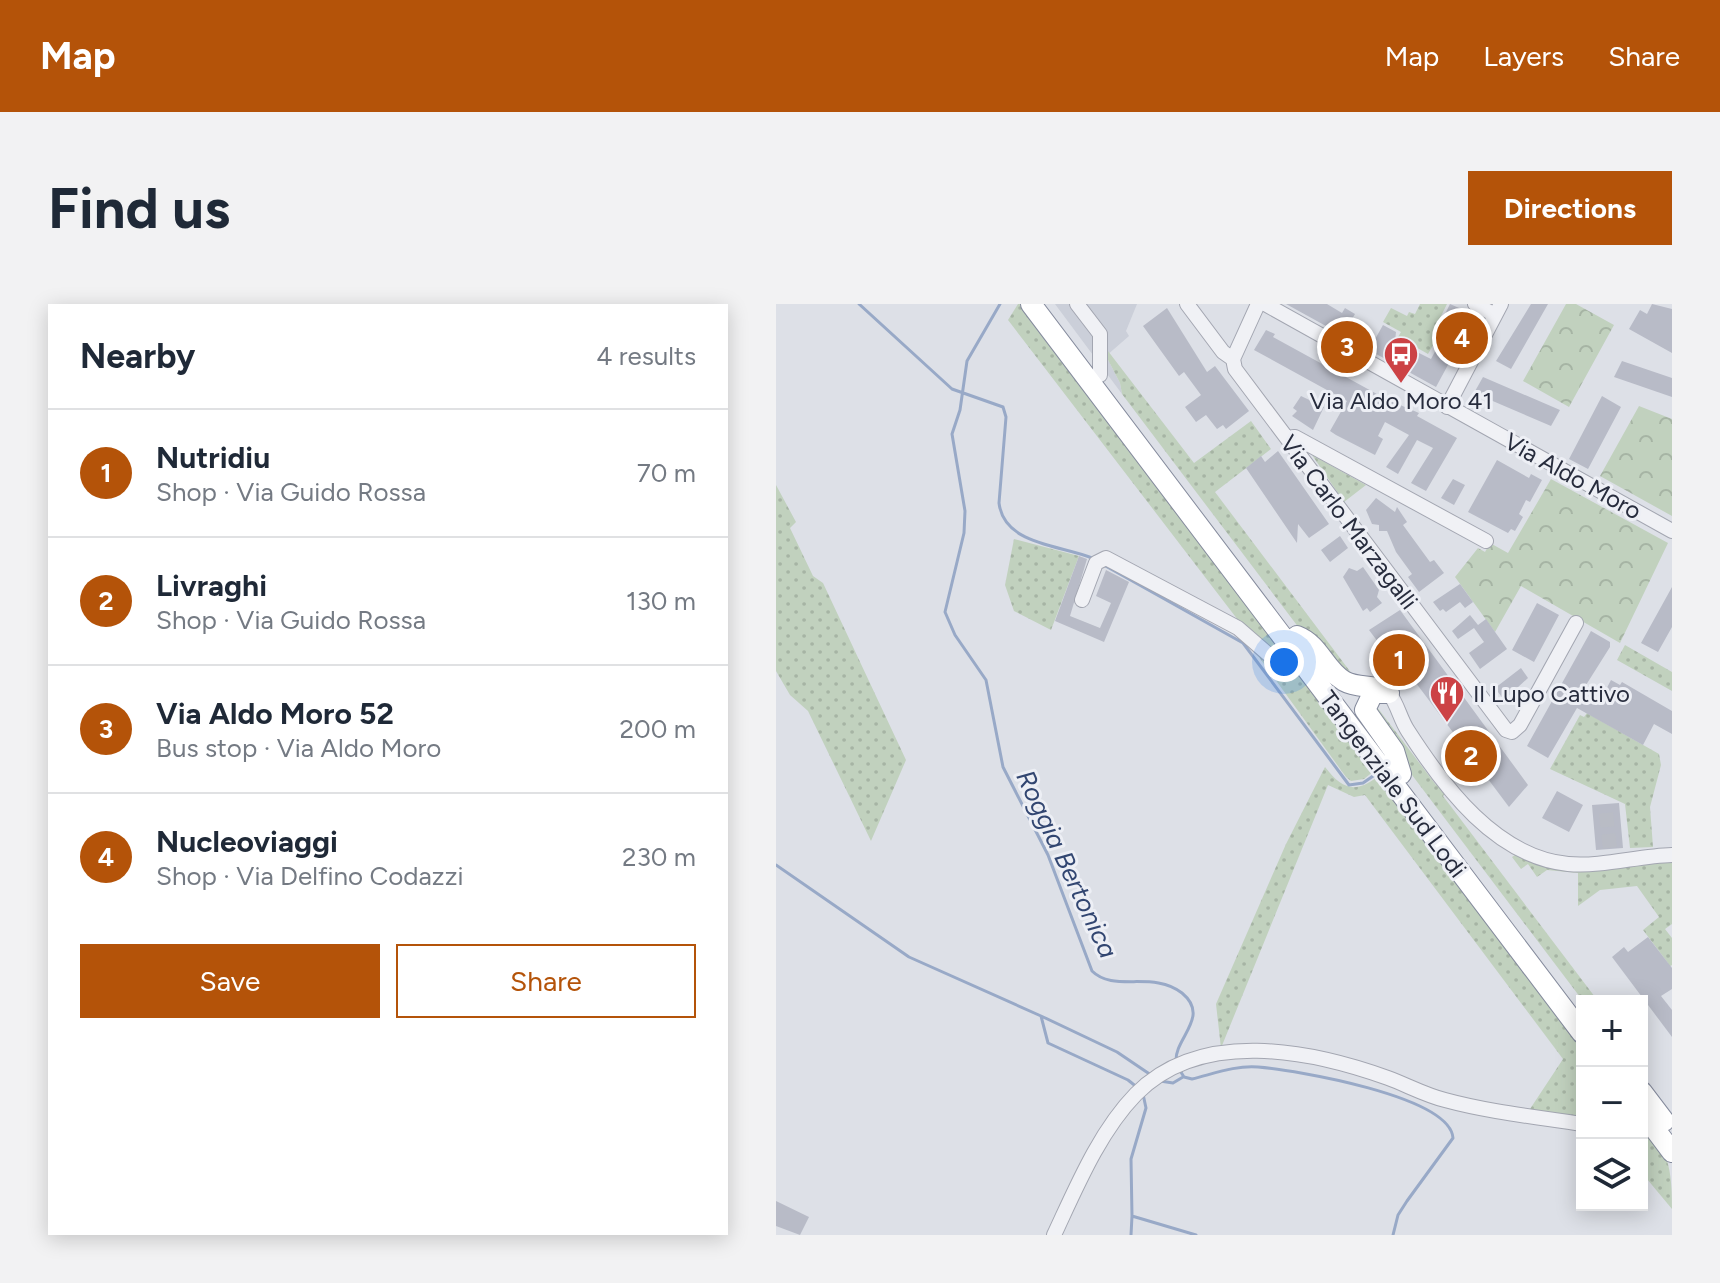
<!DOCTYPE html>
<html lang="en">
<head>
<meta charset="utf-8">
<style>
	body { margin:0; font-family:Figtree,sans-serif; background:#f2f2f3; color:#1f2937 }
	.controls { position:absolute; right:24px; bottom:24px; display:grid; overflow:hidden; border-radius:0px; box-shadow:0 4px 20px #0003 }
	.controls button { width:72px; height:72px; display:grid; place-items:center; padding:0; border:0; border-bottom:2px solid #e0e1e3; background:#fff; color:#1f2937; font:40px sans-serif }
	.you { position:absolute; left:508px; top:358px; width:28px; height:28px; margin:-20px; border:6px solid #fff; border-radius:50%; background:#1a73e8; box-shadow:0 0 0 12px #1a73e833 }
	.badge { display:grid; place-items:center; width:52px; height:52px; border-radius:50%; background:#b45309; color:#fff; font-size:26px; font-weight:700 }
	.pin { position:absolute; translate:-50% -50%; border:4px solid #fff; box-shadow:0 2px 8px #0006 }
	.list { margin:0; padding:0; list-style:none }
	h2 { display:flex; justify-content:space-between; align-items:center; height:104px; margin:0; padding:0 32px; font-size:34px }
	h2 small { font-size:26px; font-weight:400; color:#747a83 }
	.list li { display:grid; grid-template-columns:52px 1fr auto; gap:24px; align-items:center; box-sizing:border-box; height:128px; padding:0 32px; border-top:2px solid #e0e1e3 }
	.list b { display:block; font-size:30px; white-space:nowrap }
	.list p { margin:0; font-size:26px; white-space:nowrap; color:#747a83 }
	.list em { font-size:26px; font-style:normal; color:#747a83 }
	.actions { display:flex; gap:16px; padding:24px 32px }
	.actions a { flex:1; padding:18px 0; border:2px solid #b45309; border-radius:0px; text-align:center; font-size:28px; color:#b45309 }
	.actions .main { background:#b45309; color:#fff }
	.icon { flex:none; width:44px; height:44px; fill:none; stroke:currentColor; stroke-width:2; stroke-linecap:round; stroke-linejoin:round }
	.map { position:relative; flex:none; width:896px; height:931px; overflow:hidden; border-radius:0px }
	header { display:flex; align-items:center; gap:48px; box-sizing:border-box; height:112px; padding:0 40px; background:#b45309; color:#fff }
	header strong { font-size:38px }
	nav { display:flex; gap:44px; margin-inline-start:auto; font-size:28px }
	.intro { display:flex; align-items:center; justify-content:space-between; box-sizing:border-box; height:192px; padding:0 48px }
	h1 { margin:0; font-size:56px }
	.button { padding:20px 36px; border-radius:0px; background:#b45309; color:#fff; font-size:28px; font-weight:700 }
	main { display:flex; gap:48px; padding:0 48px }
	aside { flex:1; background:#fff; border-radius:0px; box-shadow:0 4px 20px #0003 }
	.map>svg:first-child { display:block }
	.built { fill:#cbcfd9 }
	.grass { fill:url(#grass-dots) }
	.park { fill:url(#park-crowns) }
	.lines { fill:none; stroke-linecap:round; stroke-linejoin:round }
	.stream { stroke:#98a9c7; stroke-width:3 }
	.building { fill:#b8bbc7 }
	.minor-tunnel { stroke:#b9bcc5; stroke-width:14; stroke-dasharray:14 7; stroke-linecap:butt }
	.minor-casing { stroke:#a3a6b1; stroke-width:16 }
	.highway-casing { stroke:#858b9d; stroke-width:22 }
	.minor { stroke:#f0f1f5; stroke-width:14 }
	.highway { stroke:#fff; stroke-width:20 }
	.labels { text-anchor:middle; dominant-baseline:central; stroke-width:6; stroke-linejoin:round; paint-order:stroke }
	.poi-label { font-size:24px; fill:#272c3d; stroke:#edeff5 }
	.street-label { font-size:24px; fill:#272c3d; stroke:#edeff5 }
	.water-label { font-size:26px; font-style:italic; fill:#324671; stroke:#edeff5 }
</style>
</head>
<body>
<header>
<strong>Map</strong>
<nav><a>Map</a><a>Layers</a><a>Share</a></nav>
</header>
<div class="intro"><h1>Find us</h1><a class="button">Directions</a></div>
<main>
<aside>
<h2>Nearby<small>4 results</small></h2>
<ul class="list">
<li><span class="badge">1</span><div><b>Nutridiu</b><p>Shop · Via Guido Rossa</p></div><em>70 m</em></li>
<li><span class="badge">2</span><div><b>Livraghi</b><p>Shop · Via Guido Rossa</p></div><em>130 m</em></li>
<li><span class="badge">3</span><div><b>Via Aldo Moro 52</b><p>Bus stop · Via Aldo Moro</p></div><em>200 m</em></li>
<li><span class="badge">4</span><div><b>Nucleoviaggi</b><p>Shop · Via Delfino Codazzi</p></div><em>230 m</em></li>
</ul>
<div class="actions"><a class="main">Save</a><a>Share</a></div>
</aside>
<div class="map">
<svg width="896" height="931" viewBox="0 0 896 931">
	<defs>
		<pattern id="grass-dots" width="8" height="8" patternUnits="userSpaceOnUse" patternTransform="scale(2)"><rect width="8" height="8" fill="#c1d1be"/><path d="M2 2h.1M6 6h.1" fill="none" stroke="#a6b4a4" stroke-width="1.8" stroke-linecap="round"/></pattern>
		<pattern id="park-crowns" width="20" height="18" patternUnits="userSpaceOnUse" patternTransform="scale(2)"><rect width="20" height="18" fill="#c1d1be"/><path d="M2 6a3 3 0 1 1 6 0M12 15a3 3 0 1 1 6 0" fill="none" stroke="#a6b4a4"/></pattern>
	</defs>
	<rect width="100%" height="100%" fill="#dde0e7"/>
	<path class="built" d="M279,0h82l-11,27 3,5 -23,20 14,27 2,11z"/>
	<path class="grass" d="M242,0h5l351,467 -10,8 -13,2 -5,-4 -90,-124 -15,-29 -233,-304z
		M644,0h27l-7,14 6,4 -18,32 -30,-17 3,-5 -18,-10 8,-14 16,8 2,-4 6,2z
		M332,47l86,112 57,-42 20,28 -56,43 137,182 -3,2 -50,-48 -177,-234 -2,-11 -14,-27z
		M536,151l54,30 -22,17z
		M0,181l20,37 -6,6 23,48 10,7 83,177 -35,81 -63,-130 -18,-16 -14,-24z
		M238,235l65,17 -28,74 -37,-19 -9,-26z
		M849,341l47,27v19l-55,-31z
		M610,395l-9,8 59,78 7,-4 6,8 -6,7 155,205h-15l-171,-226 -41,-72z
		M811,409l72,41 2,11 -11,42 3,40 -23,1 -5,-44 -75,-35 30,-54 4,2z
		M549,463c17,22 30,27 52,10l205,267v75l-52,-10 33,-50 -198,-264 -11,2 -26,-12 -107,263 -5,-44 70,-160z
		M739,551l42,14 115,-9v64l-7,5 7,9v27l-5,3 1,-5 -25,-33 16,-13 -22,-31 -37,4 -22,16v-33l-31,-3 -10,7 -9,-13 -7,5 -9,-12z
		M866,831c30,5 30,50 30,74l-30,-36z"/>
	<path class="park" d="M790,0h10l38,21 -45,82 -46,-26z
		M863,102l33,13v97l-72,-40z
		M775,175l117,64 -48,100 -99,-57 -26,46 -40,-55 23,-29 7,4 5,-9 18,10z"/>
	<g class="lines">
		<path class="stream" d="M83,0l93,85 51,18 3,10 -7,86c5,42 62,42 93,55
			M224,0l-33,57 -7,49 -8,24 13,77 -1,22 -19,79 10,23 31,45 17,87 45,88 44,116c22,22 61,-1 90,22 29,24 -8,45 -6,69
			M326,260l141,79 106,142 14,-2 13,-9
			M0,561l133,92 132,59 7,27 80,37 10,8
			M265,712l76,36 34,23
			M403,765l5,8 8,2c21,-5 44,-14 66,-12 37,3 192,29 195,71l-46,63 -9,14 -5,20
			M384,777l13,2 10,-6
			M367,790l3,14 -15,51 1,57 64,19
			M355,931l1,-19"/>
	</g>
	<path class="building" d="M510,0h41l15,9 3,-5 10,6 -4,7 3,1 -8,15z
		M674,0l25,11 -39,72 -67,-37 14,-25 13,7 -1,9 36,18 20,-37 -7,-6z
		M755,0h17l-37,65 -15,-8z
		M876,0l20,5v44l-43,-24 11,-19 7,4z
		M391,4l40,64 8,-6 34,45 -23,18 -3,-4 -6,4 -11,-14 -10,7 -11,-15 16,-12 -17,-23 -5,4 -36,-50z
		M490,26l9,4 -2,3 113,62 33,14 -2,3 40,22 -31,53 -15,-8 22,-35 -16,-8 -19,34 -12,-7 23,-32 -24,-13 -7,14 5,3 -8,16 -39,-20 -6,-4 17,-30 -93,-51z
		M846,57l50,17v19l-58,-20z
		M707,73l77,33 -9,16 -77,-33z
		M525,92l23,11 -11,23 -21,-14 5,-5 -4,-3z
		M826,92l19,11 -33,62 -19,-10z
		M502,147l51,73 -20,14 -11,-14 -1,19 -51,-75 15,-12 4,6z
		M721,156l32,18 2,-4 11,6 -12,22 -4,-2 -7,14 4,3 -8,14 -4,-2 -3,4 -40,-21z
		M677,175l12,6 -11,20 -13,-7z
		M600,194l19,14 2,-5 10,15 -4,3 27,37 4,-2 10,13 -25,19 -11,-15 4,-3 -16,-22 -9,-21h-8v-6l-7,-1 -6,-14z
		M564,232l8,12 -18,14 -9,-12z
		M303,252l8,3 -17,57 30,12 11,-25 -15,-7 10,-26 23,12 -25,60 -49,-21z
		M587,263l16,23 -2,7 5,6 -12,9 -3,-4 -4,3 -20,-34 6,-9 8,3z
		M684,280l13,18 -8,6 -5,-6 -14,10 -3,-3 -3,2 -7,-9z
		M896,283v40l-14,25 -17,-9z
		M761,299l22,12 -25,47 -22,-12z
		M624,306l128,175 -19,22 -120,-160 -5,3 -15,-20z
		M694,311l8,10 8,-6 21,30 -27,20 -11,-16 15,-11 -10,-14 -16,11 -6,-8z
		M815,327l19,11v5l-29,46 18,10 12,-23 9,5 2,-3 50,29v23l-18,-10 -11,21 -66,-37 -29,50 -21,-12z
		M745,364l7,10 -24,22 -9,-12z
		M781,487l26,14 -14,27 -27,-14z
		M843,499l4,45 -27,2 -4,-45z
		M872,633l24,31v21l-11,7 11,14v27l-60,-80 12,-10 4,5z
		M0,897l33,16 -9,18 -24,-9z"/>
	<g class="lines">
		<path class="minor-tunnel" d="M830,509l4,36"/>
		<g class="minor-casing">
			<path id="minor" d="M301,0l23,30v41
				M411,0l36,48 10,7
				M489,0l407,227
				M699,0l20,11
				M457,55l2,10 271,361 6,2 8,-7 56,-102
				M457,55l25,-55
				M671,103l54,-103
				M511,134l8,-1 191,104
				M306,296l14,-37 10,-5 132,70 46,40 9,2 9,-6
				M613,389c9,12 11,26 19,38 36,56 88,126 160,133 34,3 70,-8 104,-9
				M278,931c22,-47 45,-103 82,-141 65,-66 174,-44 252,-16 19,7 37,17 57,22 44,12 92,17 137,24"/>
		</g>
		<g class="highway-casing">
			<path id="highway" d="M255,0l551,729
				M521,332c23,9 27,33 47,45 14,8 31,3 45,12
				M613,389h-16l-8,17 29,41 7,23
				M866,788l22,29
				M866,808l30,40"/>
		</g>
		<use href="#minor" class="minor"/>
		<use href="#highway" class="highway"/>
	</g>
	<defs>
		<g id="bus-pin" transform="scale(1.8)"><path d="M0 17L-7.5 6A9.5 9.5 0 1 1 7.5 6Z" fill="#cc4245" stroke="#edeff5"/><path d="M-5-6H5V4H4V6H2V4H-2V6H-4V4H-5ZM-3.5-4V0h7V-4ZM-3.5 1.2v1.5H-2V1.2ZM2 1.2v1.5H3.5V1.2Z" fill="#fff"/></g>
		<g id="restaurant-pin" transform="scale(1.8)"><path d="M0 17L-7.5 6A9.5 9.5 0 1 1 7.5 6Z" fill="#cc4245" stroke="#edeff5"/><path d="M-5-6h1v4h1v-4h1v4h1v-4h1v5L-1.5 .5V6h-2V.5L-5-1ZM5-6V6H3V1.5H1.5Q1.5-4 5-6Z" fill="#fff"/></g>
	</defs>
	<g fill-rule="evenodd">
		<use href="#bus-pin" x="625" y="50"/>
		<use href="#restaurant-pin" x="671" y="389"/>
	</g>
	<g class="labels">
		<g class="poi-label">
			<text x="625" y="96">Via Aldo Moro 41</text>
			<text x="697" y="389" text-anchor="start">Il Lupo Cattivo</text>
		</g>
		<g class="street-label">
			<text transform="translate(797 172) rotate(29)">Via Aldo Moro</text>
			<text transform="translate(573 218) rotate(53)">Via Carlo Marzagalli</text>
			<text transform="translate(617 480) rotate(53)">Tangenziale Sud Lodi</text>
		</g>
		<g class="water-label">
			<text transform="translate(291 560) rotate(65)">Roggia Bertonica</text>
		</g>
	</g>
</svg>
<div class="controls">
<button>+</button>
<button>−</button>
<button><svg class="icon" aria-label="layers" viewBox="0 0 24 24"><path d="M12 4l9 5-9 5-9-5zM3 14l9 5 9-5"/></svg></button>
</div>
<div class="you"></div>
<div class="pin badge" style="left:623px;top:356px">1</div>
<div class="pin badge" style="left:695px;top:452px">2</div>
<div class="pin badge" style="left:571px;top:43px">3</div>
<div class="pin badge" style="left:686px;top:34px">4</div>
</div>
</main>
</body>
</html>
